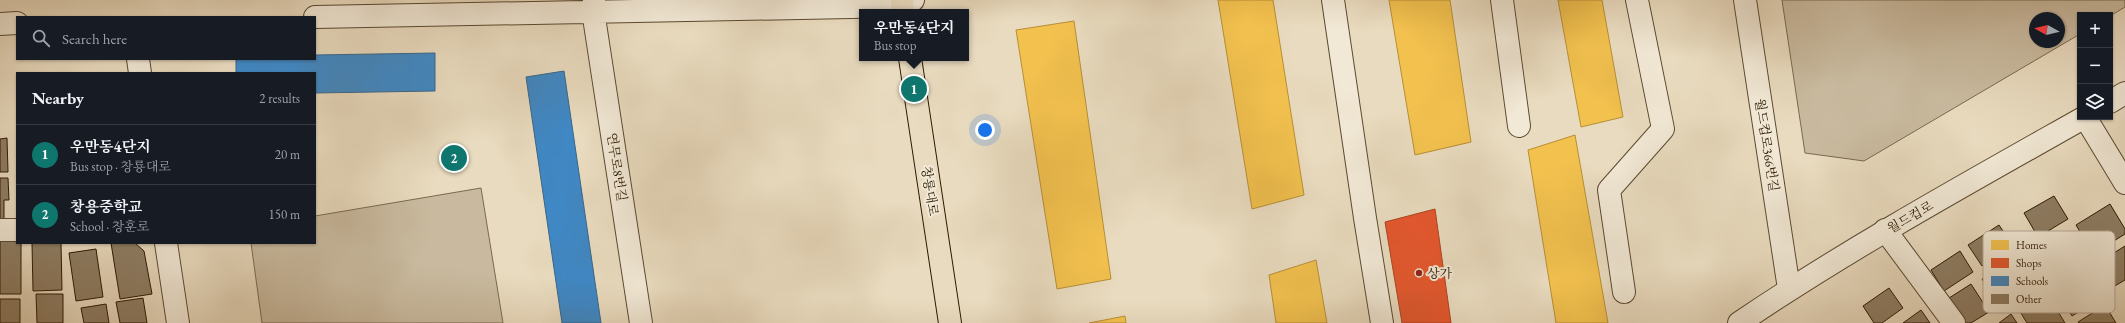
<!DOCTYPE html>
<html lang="en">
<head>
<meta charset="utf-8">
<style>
	body { margin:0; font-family:"EB Garamond","Noto Serif KR",serif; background:#20242c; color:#f1f3f6 }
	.controls { position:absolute; right:12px; top:12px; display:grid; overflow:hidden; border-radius:0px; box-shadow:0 1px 3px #0004 }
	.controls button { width:36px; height:36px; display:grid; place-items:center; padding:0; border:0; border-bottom:1px solid #363941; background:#171b24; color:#f1f3f6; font:20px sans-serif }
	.compass { position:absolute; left:2029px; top:12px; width:36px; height:36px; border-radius:50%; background:#171b24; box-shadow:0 1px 3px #0004; rotate:278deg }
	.you { position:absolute; left:985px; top:130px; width:14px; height:14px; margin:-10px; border:3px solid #fff; border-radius:50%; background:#1a73e8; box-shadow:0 0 0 6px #1a73e833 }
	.badge { display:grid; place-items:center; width:26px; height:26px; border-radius:50%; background:#0f766e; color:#fff; font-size:13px; font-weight:700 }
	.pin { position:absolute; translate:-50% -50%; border:2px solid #fff; box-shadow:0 1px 4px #0006 }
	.popup { position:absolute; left:859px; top:9px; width:110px; height:52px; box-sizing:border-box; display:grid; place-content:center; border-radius:0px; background:#171b24; filter:drop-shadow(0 1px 3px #0005); font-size:13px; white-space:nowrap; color:#9ea1a6 }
	.popup b { font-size:15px; color:#f1f3f6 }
	.popup::after { content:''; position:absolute; left:50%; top:100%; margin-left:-8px; border:8px solid transparent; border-top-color:#171b24 }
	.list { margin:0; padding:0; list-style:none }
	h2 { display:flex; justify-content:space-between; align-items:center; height:52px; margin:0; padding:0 16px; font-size:17px }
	h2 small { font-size:13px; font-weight:400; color:#9ea1a6 }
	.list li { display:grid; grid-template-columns:26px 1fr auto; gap:12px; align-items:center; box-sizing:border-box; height:60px; padding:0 16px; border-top:1px solid #363941 }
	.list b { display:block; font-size:15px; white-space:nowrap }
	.list p { margin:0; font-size:13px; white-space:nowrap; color:#9ea1a6 }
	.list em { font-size:13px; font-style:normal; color:#9ea1a6 }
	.icon { flex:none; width:22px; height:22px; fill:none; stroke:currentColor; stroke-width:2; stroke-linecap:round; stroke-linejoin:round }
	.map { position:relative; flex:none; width:2125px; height:323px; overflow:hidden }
	.search { position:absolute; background:#171b24; box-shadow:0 1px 3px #0004; left:16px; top:16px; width:300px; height:44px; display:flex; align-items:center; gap:10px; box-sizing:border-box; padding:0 14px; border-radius:0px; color:#9ea1a6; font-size:15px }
	.panel { position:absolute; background:#171b24; box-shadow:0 1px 3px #0004; left:16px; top:72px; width:300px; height:172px; border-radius:0px }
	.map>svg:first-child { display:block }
	.green { fill:#c9ba9f; stroke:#7a6950; fill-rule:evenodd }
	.homes { fill:#f2c14e; stroke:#b78e37 }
	.shops { fill:#e4572e; stroke:#ad4421 }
	.schools { fill:#3f88c5; stroke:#39668a }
	.building { fill:#8e7d64; stroke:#2c1802 }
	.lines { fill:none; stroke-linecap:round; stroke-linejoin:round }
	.minor-casing { stroke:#5b4931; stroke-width:24 }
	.tertiary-casing { stroke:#5b4931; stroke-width:24 }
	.primary-casing { stroke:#2c1802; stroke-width:24 }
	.minor { stroke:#f1e8d5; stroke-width:22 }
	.tertiary { stroke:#f1e8d5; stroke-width:22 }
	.primary { stroke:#e9dbbf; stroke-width:22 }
	.poi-dot { fill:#8f2418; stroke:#f1e8d5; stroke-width:1.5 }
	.labels { text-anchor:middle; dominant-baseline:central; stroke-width:4; stroke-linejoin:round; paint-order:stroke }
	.street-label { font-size:13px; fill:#2c1802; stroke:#f1e8d5 }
	.poi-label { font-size:13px; fill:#2c1802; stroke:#f1e8d5; text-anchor:start }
	.key { fill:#f1e8d5; stroke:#b6aa96; stroke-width:1 }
	.key-label { font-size:11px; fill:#2c1802 }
</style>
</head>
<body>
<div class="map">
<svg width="2125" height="323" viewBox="0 0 2125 323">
	<rect width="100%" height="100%" fill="#e9dbbf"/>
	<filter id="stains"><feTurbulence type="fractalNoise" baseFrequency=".005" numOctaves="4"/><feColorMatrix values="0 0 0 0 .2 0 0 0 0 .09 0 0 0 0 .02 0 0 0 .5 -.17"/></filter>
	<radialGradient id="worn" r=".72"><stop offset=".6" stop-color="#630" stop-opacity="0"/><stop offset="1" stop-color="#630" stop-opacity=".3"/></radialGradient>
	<path class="green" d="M1782,0h343v7l-15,9 -30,-1v19l-216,127 -59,-8zM2035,18h24v24h-24z
		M481,188l22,135h-241l-11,-80h64v-27z"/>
	<path class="homes" d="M1218,0h55l31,195 -52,14z
		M1389,0h61l21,142 -56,13z
		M1558,0h44l21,117 -42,10z
		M1074,21l37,258 -54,10 -41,-259z
		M1575,135l33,188h-52l-28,-173z
		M1316,260l11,63h-51l-7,-48z
		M1125,316l1,7h-37z"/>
	<path class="shops" d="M1435,209l16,114h-49l-17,-101z"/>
	<path class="schools" d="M435,53v38l-120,2v-20h-79v-14h79v-4z
		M564,71l37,252h-39l-36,-246z"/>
	<path class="building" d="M7,138l1,34h-8v-33z
		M0,178h8l1,22h-5v19h-4z
		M2054,196l14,23 -30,18 -14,-24z
		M2110,204l15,25v5l-32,20 -17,-29z
		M1999,225l14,21 -31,20 -14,-21z
		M2065,234l14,27 -31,18 -15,-27z
		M0,241h17v2h4v51h-21z
		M32,243h29l1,47 -29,1z
		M111,243h24l9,8 8,43 -32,5z
		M2125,246v34l-12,7 -15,-24z
		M96,249l7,48 -27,4 -7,-48z
		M1960,251l13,21 -29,19 -13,-21z
		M2023,255l14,24 -40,25 -15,-25z
		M2084,270l17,28 -29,18 -17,-29z
		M1971,284l18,28 -18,11h-10l-15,-23z
		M1889,288l14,20 -21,15h-8l-11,-17z
		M36,294h27v29h-26z
		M143,298l4,25h-27l-4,-21z
		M2038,298l8,12 8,-5 11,18h-38l-8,-13z
		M0,299h20v24h-20z
		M106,304l3,19h-25l-3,-15z
		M2105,305l11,18h-37l-1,-1z
		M1921,310l9,13h-27z
		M2011,314l6,9h-18z"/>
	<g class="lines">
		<g class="minor-casing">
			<path id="minor" d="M594,0l-1,11 48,312
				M1333,0l32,218 17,105
				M1502,0l17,126
				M315,17l587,-11 11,-6
				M0,24l17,-1
				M138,59l2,14
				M2085,117l40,66
				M0,230h17
				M1885,230l69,93
				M166,243l12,80
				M1624,292l-15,-102 54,-61 -26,-129"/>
		</g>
		<g class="tertiary-casing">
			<path id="tertiary" d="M1745,0l44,289
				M2110,102l15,-9
				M1739,323c111,-75 229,-140 346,-206"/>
		</g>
		<g class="primary-casing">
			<path id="primary" d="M902,0l1,12
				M910,58l40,265"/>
		</g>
		<use href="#minor" class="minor"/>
		<use href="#tertiary" class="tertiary"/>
		<use href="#primary" class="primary"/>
	</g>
	<circle class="poi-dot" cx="1419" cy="273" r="4"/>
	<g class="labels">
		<g class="street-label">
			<text transform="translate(1767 145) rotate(81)">월드컵로366번길</text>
			<text transform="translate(617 167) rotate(81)">연무로8번길</text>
			<text transform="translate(930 191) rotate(81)">창룡대로</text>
			<text transform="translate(1910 217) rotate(-30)">월드컵로</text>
		</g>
		<g class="poi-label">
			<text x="1427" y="273">상가</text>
		</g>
	</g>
	<rect x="1983" y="231" width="132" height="82" rx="6" class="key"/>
	<rect x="1991" y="240" width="18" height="10" fill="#f2c14e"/>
	<rect x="1991" y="258" width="18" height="10" fill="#e4572e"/>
	<rect x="1991" y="276" width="18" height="10" fill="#3f88c5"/>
	<rect x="1991" y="294" width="18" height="10" fill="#8e7d64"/>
	<g class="key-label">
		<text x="2016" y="249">Homes</text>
		<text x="2016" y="267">Shops</text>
		<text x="2016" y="285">Schools</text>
		<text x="2016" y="303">Other</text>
	</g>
	<rect width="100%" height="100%" filter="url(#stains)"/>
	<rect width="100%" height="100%" fill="url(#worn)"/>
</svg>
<div class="controls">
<button>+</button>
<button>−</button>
<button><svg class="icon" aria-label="layers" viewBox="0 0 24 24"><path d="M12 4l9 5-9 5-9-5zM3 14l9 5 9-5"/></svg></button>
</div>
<svg class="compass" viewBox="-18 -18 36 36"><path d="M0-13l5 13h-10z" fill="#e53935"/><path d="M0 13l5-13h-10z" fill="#9ea1a6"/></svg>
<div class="you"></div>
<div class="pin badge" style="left:914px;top:89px">1</div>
<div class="popup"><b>우만동4단지</b>Bus stop</div>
<div class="pin badge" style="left:454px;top:158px">2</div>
<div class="search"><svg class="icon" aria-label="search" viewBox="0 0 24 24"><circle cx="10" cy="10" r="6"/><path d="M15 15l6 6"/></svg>Search here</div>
<section class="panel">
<h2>Nearby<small>2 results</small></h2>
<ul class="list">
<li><span class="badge">1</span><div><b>우만동4단지</b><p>Bus stop · 창룡대로</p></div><em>20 m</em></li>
<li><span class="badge">2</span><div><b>창용중학교</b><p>School · 창훈로</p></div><em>150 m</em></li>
</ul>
</section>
</div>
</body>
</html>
